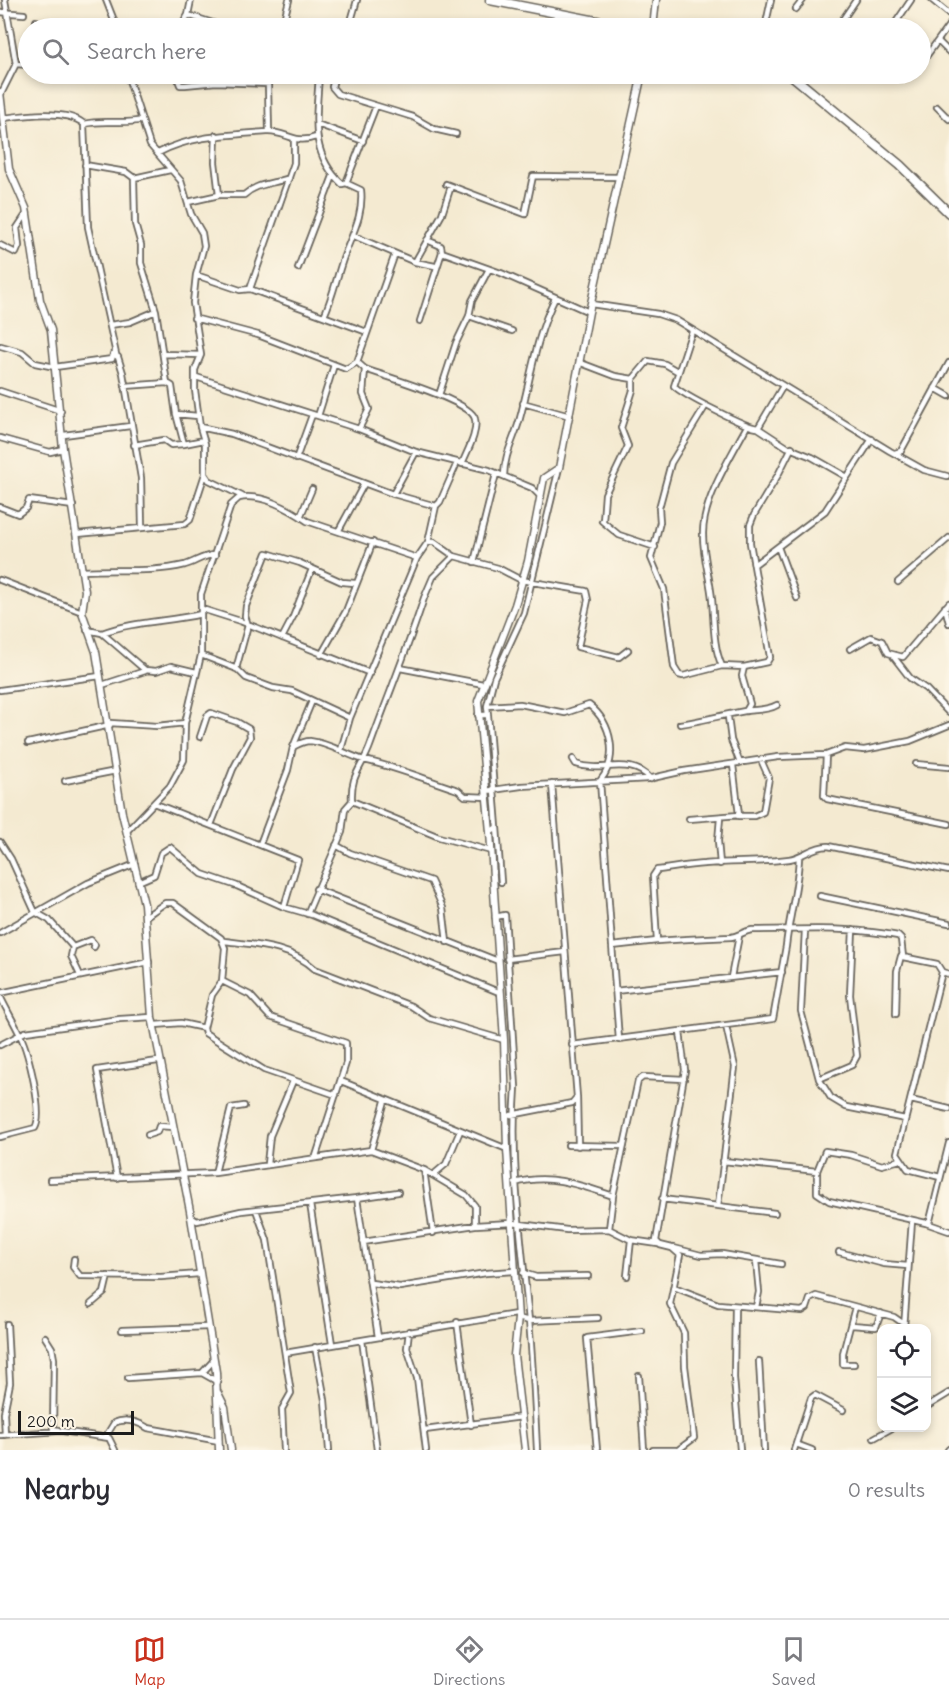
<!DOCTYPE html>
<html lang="en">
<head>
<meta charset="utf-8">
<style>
	body { margin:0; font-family:Delius,sans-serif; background:#f7f7f7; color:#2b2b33 }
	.controls { position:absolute; right:18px; bottom:18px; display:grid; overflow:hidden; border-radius:12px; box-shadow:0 3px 9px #0003 }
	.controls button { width:54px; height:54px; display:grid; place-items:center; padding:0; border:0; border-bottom:2px solid #e1e1e2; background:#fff; color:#2b2b33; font:30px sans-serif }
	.scale { position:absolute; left:18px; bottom:15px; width:116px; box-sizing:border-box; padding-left:6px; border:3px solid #1c1c1c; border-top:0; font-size:16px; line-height:21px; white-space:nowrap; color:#1c1c1c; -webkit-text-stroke:4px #fcf5e5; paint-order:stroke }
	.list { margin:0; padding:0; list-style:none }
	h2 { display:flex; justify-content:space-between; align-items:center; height:78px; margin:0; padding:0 24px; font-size:26px }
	h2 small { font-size:20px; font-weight:400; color:#7c7c81 }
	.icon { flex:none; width:33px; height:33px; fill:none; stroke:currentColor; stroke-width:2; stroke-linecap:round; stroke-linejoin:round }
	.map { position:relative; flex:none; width:949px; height:1450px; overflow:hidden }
	.search { position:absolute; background:#fff; box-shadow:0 3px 9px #0003; left:18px; right:18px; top:18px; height:66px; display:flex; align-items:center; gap:15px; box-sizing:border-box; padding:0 21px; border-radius:33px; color:#7c7c81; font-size:22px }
	.sheet { height:168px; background:#fff }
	nav { display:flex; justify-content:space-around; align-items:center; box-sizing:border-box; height:84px; border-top:2px solid #e1e1e2; background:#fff; font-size:16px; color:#7c7c81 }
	nav a { display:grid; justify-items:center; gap:3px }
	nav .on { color:#c8321e }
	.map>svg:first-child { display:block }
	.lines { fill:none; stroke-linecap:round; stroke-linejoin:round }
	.street-casing { stroke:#68645b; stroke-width:8 }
	.secondary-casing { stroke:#68645b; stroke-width:9 }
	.highway-casing { stroke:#68645b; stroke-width:11 }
	.street { stroke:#fff; stroke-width:4.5 }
	.secondary { stroke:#fff; stroke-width:6 }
	.highway { stroke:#fff; stroke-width:8 }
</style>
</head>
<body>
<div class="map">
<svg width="949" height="1450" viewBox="0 0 949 1450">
	<rect width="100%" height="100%" fill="#fcf5e5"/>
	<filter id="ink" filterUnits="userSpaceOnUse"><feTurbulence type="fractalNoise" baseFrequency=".0167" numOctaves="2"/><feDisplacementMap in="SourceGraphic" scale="12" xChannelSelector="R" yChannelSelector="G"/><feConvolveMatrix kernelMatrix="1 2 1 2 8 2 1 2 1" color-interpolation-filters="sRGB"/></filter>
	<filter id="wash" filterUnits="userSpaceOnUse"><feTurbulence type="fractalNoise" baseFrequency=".008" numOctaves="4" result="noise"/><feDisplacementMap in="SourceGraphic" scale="24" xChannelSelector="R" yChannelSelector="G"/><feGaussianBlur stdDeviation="1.35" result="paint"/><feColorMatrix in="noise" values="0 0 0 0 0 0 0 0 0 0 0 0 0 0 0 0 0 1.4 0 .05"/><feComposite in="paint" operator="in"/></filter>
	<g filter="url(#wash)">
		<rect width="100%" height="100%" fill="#f4ead1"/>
	</g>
	<g filter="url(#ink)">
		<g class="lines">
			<g class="street-casing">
				<path id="street" d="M5,0l11,64
					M106,0l11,28
					M932,0l17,14
					M796,9l7,-9
					M0,12l24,2
					M188,15l40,13
					M36,21l11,3 68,1
					M180,28l8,-13 3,-15
					M282,28l7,-28
					M349,28l8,-28
					M765,28l6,-28
					M837,28l19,-28
					M892,28l19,-28
					M939,42l10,10
					M920,65l29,-40
					M73,74h22
					M127,74l23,71 31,36 10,33 11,19 2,13 -8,29 -3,28 8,52 -6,15v20l5,37 5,17v30
					M176,74l4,11h5l31,-3 52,2
					M319,74c-2,42 -11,78 23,110l4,-1 15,7c3,27 -11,47 -19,72 -6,18 -10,37 -18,54
					M335,74l-3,13 6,7 75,23 21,12 22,5
					M216,82l3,-8
					M1,94l15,-30 12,1
					M937,107l12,12
					M4,118c21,-3 63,-9 80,6 20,-5 39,1 58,-4
					M317,124l46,17
					M269,132l-1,-48 3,-10
					M216,135l-1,27 4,33
					M158,153c34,-18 72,-18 109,-21 19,-1 27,13 49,5
					M85,165l41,7 8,6
					M134,178l1,46 6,21v18l15,48 11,72 5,3 4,28 22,2
					M134,178l36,-8
					M346,183l30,-77
					M446,184l79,30 8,-38 87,1
					M188,202l31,-7h25c13,-12 29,-11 45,-17
					M354,236l61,26 20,4
					M427,240l14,6 1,6
					M0,245l16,8 3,-7 -2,-18 10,-15
					M415,262l27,-48 9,-28
					M298,268l35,-92
					M196,275l44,15 10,-1 117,43
					M250,289l44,-126v-24
					M591,304l67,10 18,6 214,131 34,19 23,6
					M469,316l43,15
					M194,318l64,17 88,34 11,-7 38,-108
					M420,321l22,-69 59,21 88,39
					M110,325l20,-3 26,-11
					M692,331l-18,55c9,9 73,42 84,42l25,-42
					M1,346l21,6 13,11 20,4 57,-8 1,-5h3l-28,-127 -4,-103
					M113,354l5,3 5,16 18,105 1,49
					M164,354l37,1
					M357,362l8,7c19,7 107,32 110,50 3,14 -8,32 -13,45
					M581,363l34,13 18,3v11l-12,38 7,18 -23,48 -2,27
					M196,377l163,52 57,23 73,18 43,18 9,9
					M633,379l15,-18 17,3 12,7
					M125,386l42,-3
					M935,388l14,8
					M0,391l61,20
					M439,395l17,-52 13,-27 3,-15 17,-32
					M523,403l47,13
					M705,407l-34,56 -12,45 1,14 -9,36 13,31 10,78 5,8 4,1 39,-10c-9,-19 -8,-45 -10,-67 -2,-21 -9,-42 -9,-64 -1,-34 28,-79 44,-109
					M176,414l8,30 20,-4
					M318,416l16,-51
					M200,427l32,7 161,60 43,12 4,-4 17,-39
					M758,428l29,19 25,10 35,20
					M359,429l10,-20 -6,-15 2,-25
					M64,435l66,-9
					M0,438l50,14 13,-3
					M134,445l30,-5 7,5 13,-1
					M895,453l6,-2 48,-88
					M296,459l16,-44
					M504,476c0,-22 11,-38 16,-58 11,-41 16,-82 35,-120
					M393,494l23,-42
					M0,507l18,7 8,-6 3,-8 44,6
					M301,515l11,-26
					M602,521l17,14 36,12
					M339,530l25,-46
					M77,534l108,-10 5,-4 15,-46 4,6 33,16
					M428,542l8,-36
					M778,547l19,51
					M474,562l22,-88
					M755,564l70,-53 47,-72
					M82,571c34,-2 70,2 103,-6 11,-3 18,-10 30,-10
					M0,580l82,32
					M898,582l51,-44
					M945,607l4,16
					M202,609l38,12 130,52
					M87,630l15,3 43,37 11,1 15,-5 25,6
					M102,633c32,-12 66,-11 99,-19
					M282,638l11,-21 19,-48
					M850,649l21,-12 11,4 6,12 15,4 46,-54
					M201,655l36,14 9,9 27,10 19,3 58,27
					M321,655l25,-44 27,-69
					M893,656l17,22 16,11 23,24
					M722,666l22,1 23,-5 3,-5 -20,-114v-18l4,-10 24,-40 14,-28
					M744,667l-2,9 8,28 -4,7
					M400,668l83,16
					M236,669l12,-44 -3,-9 1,-10 21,-53 33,10 42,19 13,1
					M102,685l43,-14
					M0,690l100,-14
					M487,706l7,-28 30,-65 35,-145
					M478,715h10l9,112 -7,5
					M488,715l-1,-9 33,-2 45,9 24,-8c23,18 30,53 11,76l19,259
					M728,717l3,23 9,23
					M110,723l47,3 28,-3
					M680,724c21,-3 43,-9 65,-13 11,-2 22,0 32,-6
					M200,737l7,-21 4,-3 26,9 12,7 1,8 -17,32 -22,56
					M28,743l82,-18
					M293,747c6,-3 10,-6 17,-6 20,2 36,14 54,19 32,7 63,20 94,30l7,6 22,1
					M341,750l9,-32 67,-160
					M826,755l-2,41 3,3 122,25
					M573,759l3,5c27,10 53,-9 75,15
					M916,764l33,3
					M65,781l51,-10
					M486,791l35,-5 127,-7 36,-8 94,-14 48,-2 19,-7 19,2 46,-9 39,-16
					M352,801l87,36 52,14
					M156,804l142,56 -14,47
					M738,816h16l9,-4 6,-34 -8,-18
					M689,819l50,-4 -6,-50
					M497,827l4,55
					M127,831l43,-45 14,-26 1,-37 16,-68v-61l30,-89 8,-7c22,-5 51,11 68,23l110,37 11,-16h6l20,14 44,12 23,12 65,11 2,9 -10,47 41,10 9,-7
					M0,842l11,17 24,53 14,8 24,27
					M260,844l28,-74 5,-23 19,-46
					M336,845l14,8 81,28 12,27 4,34
					M720,864l-2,-23 2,-23
					M138,882l16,-7 7,-22 9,-6 32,27 35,12 47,21 28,8 189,78
					M316,889l182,72
					M820,896l129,27
					M307,914l35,-82 3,-23 7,-8c-2,-26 10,-33 18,-55 18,-50 38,-98 54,-148l9,-21 21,-21
					M145,917l20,-14h8l48,35 4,10 -3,33 -10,14 -8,33 -23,-5 -26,2
					M495,917l10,-2 11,172c-6,78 6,157 13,234 4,43 6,86 8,129
					M805,930l-4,81 18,68 12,19 15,9 59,12
					M0,933l88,-50 47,-19
					M224,941c32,4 66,5 91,28l96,37 18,12 75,22
					M657,941c25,-2 49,-3 74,-4 8,-1 13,-6 21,-7 49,0 97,-4 146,6l3,3 2,18 34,7 5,8 7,2
					M612,946l45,-5 -4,-65 4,-6c16,-2 31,-5 47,-6 28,-3 56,-1 85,-5 14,-2 24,-13 39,-13l121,25
					M507,959l58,-7
					M80,975l-9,-19 2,-9 18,-7 4,5 -1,2
					M731,977l8,-41
					M222,981l28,14 20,22 76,26v20l-30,93
					M615,991l167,-19
					M0,993l149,-31
					M0,996c6,13 14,26 20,39 8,16 24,79 15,93l-35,9
					M896,1014l1,-43 4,-15
					M204,1028l1,5 59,37 72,25
					M0,1045l25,-13 95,-13 32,-2
					M572,1045l201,-26 13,-73c3,-29 12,-58 13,-89
					M819,1079l33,-14 5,-9 -7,-61 3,-65
					M341,1081l166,68
					M577,1097l1,49
					M911,1100l38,9
					M511,1115l61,-12 5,-6 -25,-313
					M148,1135l9,-3 2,-6 14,1
					M568,1145l56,1
					M371,1150l14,-49
					M900,1160l-18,5 -31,-10 -26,-4 -8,20v22l12,8 97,22 4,-3 19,-77
					M723,1161l94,10
					M267,1164l3,-28 23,-55
					M424,1170l9,63
					M215,1173l16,-65 13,-2
					M433,1175l13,-11 14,-33
					M940,1177l-32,-8 -11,-16 45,-181
					M117,1178l-20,-108 61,-9
					M50,1180l165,-7 156,-23 53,20 42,25 9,11v19
					M515,1183c35,-10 65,2 98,13l-4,33
					M613,1196l25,-115 5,-4 41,2
					M357,1198l41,-6
					M662,1199l113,14
					M310,1204l22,140
					M718,1206l17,-139 -9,-41
					M256,1210l11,30 24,153 -9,16 2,41
					M191,1217l6,4 44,-10 116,-13 21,139
					M926,1223l23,8
					M363,1242l112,-17 37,-2 55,7 42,-1 22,11 27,4
					M674,1248l27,7 21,-1 59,10
					M839,1252l45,12 24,2
					M74,1259l-1,8 7,9 81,1 38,-3
					M756,1261l3,31 -3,15
					M523,1273l13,4 52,-1
					M627,1276l4,-36
					M371,1283l29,4 86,-14 28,-2
					M674,1287l44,17 84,7 5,-3 3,-9 6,-3 78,21 10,7
					M91,1304l13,-11 4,-17
					M735,1306l-1,72 6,72
					M518,1318l11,3 69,-3
					M457,1322l14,103
					M852,1325l24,2 5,-14
					M904,1328l8,-107
					M122,1330l87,-3
					M409,1331l-2,17 10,30 9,72
					M45,1337l7,11 2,11 -1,70 5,1
					M362,1340l15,110
					M315,1347l10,53 4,50
					M285,1353l231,-39
					M759,1361l5,89
					M854,1364h-11v-11l12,-46
					M202,1373l12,-13
					M639,1376l5,74
					M128,1378l74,-5 16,9
					M926,1407l23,-14
					M425,1430l97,-13
					M0,1435l61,-4 48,7 6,12
					M5,1435l-1,-22 6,-30 -3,-59
					M106,1436l8,-13c11,-5 24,-1 34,5l71,13
					M874,1438l18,-10
					M796,1444l16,6
					M597,1450l-10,-112 55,-7
					M653,1450h23
					M678,1450l16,-12 -9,-72 -1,-33 -14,-29 10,-49 -8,-7 -12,-3 -4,-4 29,-171 -5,-38
					M794,1450l17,-52 4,-3 28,15
					M948,1450l1,-1"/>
			</g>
			<g class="secondary-casing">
				<path id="secondary" d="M653,28l3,-28
					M0,92l9,77 17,39 14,92 11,30 12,119 22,142 -3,21 14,40 26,161 22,91 8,113 38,194 26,161 3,78
					M218,1393l7,14 6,43
					M525,1450l-11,-95 4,-37 -11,-169 -3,-109 -14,-208 -12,-131 37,-96 13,-44 16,-83 15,-10 30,-156 53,-238"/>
			</g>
			<g class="highway-casing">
				<path id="highway" d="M490,0l142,28
					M790,74l110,91 49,48"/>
			</g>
			<use href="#street" class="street"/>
			<use href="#secondary" class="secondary"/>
			<use href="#highway" class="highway"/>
		</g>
	</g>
</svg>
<div class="controls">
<button><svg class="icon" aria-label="locate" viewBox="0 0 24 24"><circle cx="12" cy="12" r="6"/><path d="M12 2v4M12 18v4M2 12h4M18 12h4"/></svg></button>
<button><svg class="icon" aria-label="layers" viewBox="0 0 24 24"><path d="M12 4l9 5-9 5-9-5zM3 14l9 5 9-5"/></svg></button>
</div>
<div class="scale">200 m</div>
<div class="search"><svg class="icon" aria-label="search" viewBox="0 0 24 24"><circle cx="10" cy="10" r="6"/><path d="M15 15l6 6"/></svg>Search here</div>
</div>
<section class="sheet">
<h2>Nearby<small>0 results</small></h2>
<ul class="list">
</ul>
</section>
<nav>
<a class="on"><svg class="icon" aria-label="map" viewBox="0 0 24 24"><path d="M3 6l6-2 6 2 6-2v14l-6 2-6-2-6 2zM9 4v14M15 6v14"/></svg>Map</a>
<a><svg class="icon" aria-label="directions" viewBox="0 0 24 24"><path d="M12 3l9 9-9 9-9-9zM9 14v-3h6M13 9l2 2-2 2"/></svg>Directions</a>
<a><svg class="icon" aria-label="saved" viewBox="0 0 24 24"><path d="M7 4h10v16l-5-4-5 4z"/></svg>Saved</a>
</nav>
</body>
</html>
